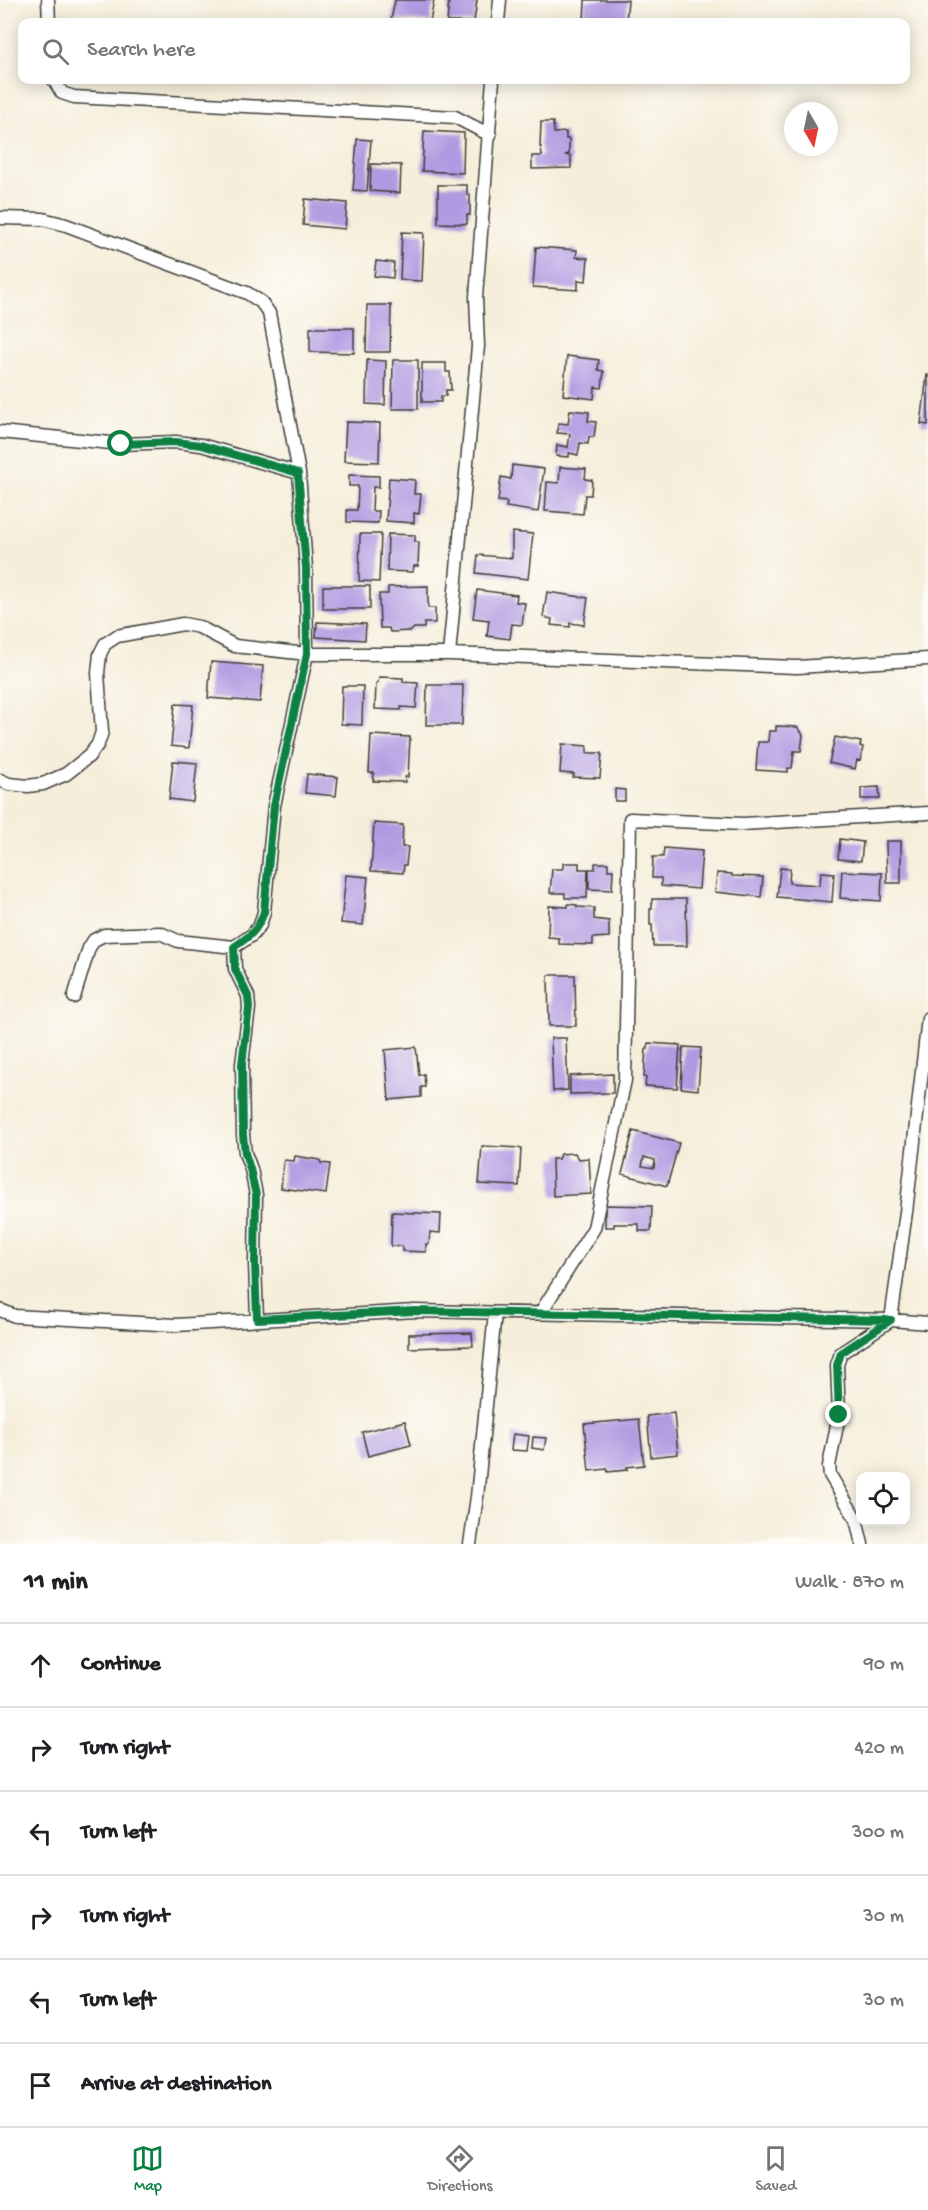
<!DOCTYPE html>
<html lang="en">
<head>
<meta charset="utf-8">
<style>
	body { margin:0; font-family:"Gochi Hand",sans-serif; background:#f2f2f2; color:#202124 }
	.controls { position:absolute; right:18px; bottom:18px; display:grid; overflow:hidden; border-radius:12px; box-shadow:0 3px 15px #0003 }
	.controls button { width:54px; height:54px; display:grid; place-items:center; padding:0; border:0; border-bottom:2px solid #e0e0e0; background:#fff; color:#202124; font:30px sans-serif }
	.compass { position:absolute; left:784px; top:102px; width:54px; height:54px; border-radius:50%; background:#fff; box-shadow:0 3px 15px #0003; rotate:171deg }
	.stop { position:absolute; width:18px; height:18px; margin:-14px; border:4px solid #0b8043; border-radius:50%; background:#fff }
	.stop.end { background:#0b8043; border-color:#fff; box-shadow:0 2px 6px #0008 }
	.list { margin:0; padding:0; list-style:none }
	h2 { display:flex; justify-content:space-between; align-items:center; height:78px; margin:0; padding:0 24px; font-size:26px }
	h2 small { font-size:20px; font-weight:400; color:#757577 }
	.list li { display:grid; grid-template-columns:39px 1fr auto; gap:18px; align-items:center; box-sizing:border-box; height:84px; padding:0 24px; border-top:2px solid #e0e0e0 }
	.list b { display:block; font-size:22px; white-space:nowrap }
	.list em { font-size:20px; font-style:normal; color:#757577 }
	.icon { flex:none; width:33px; height:33px; fill:none; stroke:currentColor; stroke-width:2; stroke-linecap:round; stroke-linejoin:round }
	.map { position:relative; flex:none; width:928px; height:1544px; overflow:hidden }
	.search { position:absolute; background:#fff; box-shadow:0 3px 15px #0003; left:18px; right:18px; top:18px; height:66px; display:flex; align-items:center; gap:15px; box-sizing:border-box; padding:0 21px; border-radius:12px; color:#757577; font-size:22px }
	.sheet { height:582px; background:#fff }
	nav { display:flex; justify-content:space-around; align-items:center; box-sizing:border-box; height:84px; border-top:2px solid #e0e0e0; background:#fff; font-size:16px; color:#757577 }
	nav a { display:grid; justify-items:center; gap:3px }
	nav .on { color:#0b8043 }
	.map>svg:first-child { display:block }
	.building { fill:#b19ae1; fill-rule:evenodd }
	.lines { fill:none; stroke-linecap:round; stroke-linejoin:round }
	.street-casing { stroke:#3d3c38; stroke-width:15 }
	.street { stroke:#fff; stroke-width:12 }
	.route { stroke:#0b8043; stroke-width:8 }
</style>
</head>
<body>
<div class="map">
<svg width="928" height="1544" viewBox="0 0 928 1544">
	<rect width="100%" height="100%" fill="#fdfcf7"/>
	<filter id="ink" filterUnits="userSpaceOnUse"><feTurbulence type="fractalNoise" baseFrequency=".0167" numOctaves="2"/><feDisplacementMap in="SourceGraphic" scale="12" xChannelSelector="R" yChannelSelector="G"/><feConvolveMatrix kernelMatrix="1 2 1 2 8 2 1 2 1" color-interpolation-filters="sRGB"/></filter>
	<filter id="wash" filterUnits="userSpaceOnUse"><feTurbulence type="fractalNoise" baseFrequency=".008" numOctaves="4" result="noise"/><feDisplacementMap in="SourceGraphic" scale="24" xChannelSelector="R" yChannelSelector="G"/><feGaussianBlur stdDeviation="1.35" result="paint"/><feColorMatrix in="noise" values="0 0 0 0 0 0 0 0 0 0 0 0 0 0 0 0 0 1.4 0 .05"/><feComposite in="paint" operator="in"/></filter>
	<g filter="url(#wash)">
		<rect width="100%" height="100%" fill="#f5eeda"/>
		<g id="blocks">
			<path class="building" d="M395,0h39l-4,22 -39,-2z
				M449,0h28l-3,22h-27z
				M585,0h43l-2,22h-42z
				M541,122h12l1,11 12,-1v7h3v15l-4,1 6,1v12l-39,1v-13h10l-1,-9h-1z
				M424,131l40,2 -1,40 -41,-2z
				M357,139l14,1 -4,51 -14,-1z
				M371,164l30,1 -1,28 -30,-2z
				M438,185h29v10h3v20h-3v9l-29,-1z
				M305,199l42,4 -2,26 -42,-4z
				M402,232l22,1 -2,48 -22,-1z
				M536,247l41,3 -1,7 12,1 -2,23 -8,-1v10l-45,-3z
				M376,261l18,2 -1,15 -19,-2z
				M367,305h24l-1,47h-24z
				M310,328h44v25l-44,-1z
				M567,356l32,4 -1,10 6,1 -2,17 -7,-1 -1,12 -31,-4z
				M367,360l19,1 -1,44 -19,-1z
				M393,360h25v49h-26z
				M422,363h24v9h4l1,18h-5v6h-5v6h-19z
				M927,375h1v50l-7,-1z
				M570,410l19,2 -1,9 8,1 -2,15h-5l-1,7 -8,-1 -2,12 -9,-2v4l-13,-1 1,-11 11,2 2,-13 -13,-1 2,-10 9,1z
				M346,422l34,1 -1,39 -35,-1z
				M512,465l32,4 -6,43 -32,-5 1,-5 -9,-1 3,-24 10,2z
				M560,467l26,2 -1,10 7,1 -1,15h-6l-2,19 -38,-3 2,-29 12,1z
				M349,475l30,1v11h-6l-1,24h7l-1,12 -31,-1v-12h10l1,-24h-9z
				M389,478l26,2 -1,14h7l-2,20 -5,-1v10l-28,-2z
				M512,532l21,2 -5,45 -52,-6 2,-18 34,3z
				M360,534h21l-2,48 -20,-1z
				M388,534l27,1v7h4l-1,24h-4l-1,6 -26,-1z
				M323,586h47v23h-47z
				M428,586v22h7v15h-11v5h-10l-3,3 -21,1 -1,-4h-9l-1,-34h9v-7z
				M477,590l40,5 -1,7 9,1 -3,22 -10,-1 -2,15 -23,-3 2,-16 -16,-2z
				M547,592l41,6 -4,27 -14,-2v4l-19,-2 1,-6 -9,-2z
				M317,622l49,2 -1,16 -49,-3z
				M211,662l52,4 -3,36 -52,-4z
				M379,677l24,1v4l15,1 -2,25 -15,-1v3l-26,-1 1,-26h2z
				M427,685h36l-1,40h-36z
				M342,686h21l-1,39 -21,-1z
				M175,704l18,1 -4,43 -18,-2z
				M776,726l21,1 3,3 3,5 -2,16h-7l-2,17h-4v4l-32,-2 2,-28h10l1,-11h7z
				M371,735l39,2 -2,40h-3v5l-32,-1 1,-8h-5z
				M835,737l26,5 -1,4 3,1 -3,14 -3,-1 -2,9 -26,-6z
				M562,744l25,2v7h15l-2,25 -27,-1 1,-3 -14,-1z
				M173,761l24,2 -4,39 -24,-3z
				M307,774l31,3 -2,19 -31,-3z
				M879,787l1,12h-19v-11z
				M615,789l10,1v11h-10z
				M374,823l29,2 -1,22h6l-2,18h-2l-1,8 -32,-2z
				M840,839l23,3 -2,19 -23,-2z
				M886,841h15v42h-14z
				M664,848l38,3 -3,38 -38,-3v-8h-9l1,-21h10z
				M563,863h16v6h9l-1,29h-22v-5h-15l2,-24h11z
				M595,863h13v7h5l-1,20 -23,-1v-20h6z
				M780,868l10,1 -1,14 31,2 1,-13 13,1 -2,29 -55,-5z
				M842,871l40,2 -1,28 -41,-3z
				M717,873l15,1v2l31,1 -2,20 -46,-5z
				M346,875l22,2 -5,48 -22,-2z
				M652,899h34l1,47h-34l-1,-21h-2v-16h2z
				M568,904l9,1v2l17,1v11l15,2v16l-16,1v7l-34,-1v-6l-11,-1 1,-31 19,1z
				M548,975h27l1,51h-27z
				M551,1038h15l2,52 -15,1z
				M648,1043l32,2 -3,43 -32,-2 1,-9h-2l2,-28h2z
				M416,1047l3,28 5,-1 1,13h-4v10l-32,3 -4,-50z
				M683,1047l18,1 -3,42 -17,-2z
				M613,1074v19l-43,1v-18z
				M633,1131l46,12 -12,43 -45,-12zM644,1157l11,3 -1,8 -12,-2z
				M482,1146l39,2 -2,38 -40,-2z
				M575,1153l3,6 11,-1 2,36 -38,2 -1,-37h6l2,-5z
				M295,1156l25,4 1,3 9,1 -4,30 -45,-6 3,-28 10,1z
				M605,1205l47,1 -1,25h-12v-7h-25v3h-9z
				M392,1212l49,2 -1,19 -10,-1 -1,12h-3v8l-24,-1v-5h-11z
				M472,1333l1,13 -64,2v-14z
				M674,1413l4,41 -27,3 -4,-41z
				M639,1419l5,46 -17,2v3l-19,2 -1,-3 -18,2 -5,-47z
				M405,1421l6,24 -43,11 -6,-24z
				M513,1434l16,2 -2,15 -16,-1z
				M533,1437l13,1 -2,12 -12,-2z"/>
		</g>
	</g>
	<g filter="url(#ink)">
		<use href="#blocks" fill-opacity="0" stroke="#3d3c38" stroke-width="1.5"/>
		<g class="lines">
			<g class="street-casing">
				<path id="street" d="M48,0l1,22
					M498,22l2,-22
					M54,80l8,13 12,4 381,20 35,18
					M0,218l43,1 23,6 181,68 14,9 8,11 30,160 7,95 1,86 -33,152 -10,106 -4,13 -8,10 -18,12 -56,-6 -18,-8 -56,2 -10,5 -5,8 -15,49
					M0,432l121,12 55,-2 25,3 98,28
					M449,654l29,-308 -2,-49 17,-217
					M0,780l9,4 19,2 15,-2 23,-10 23,-18 9,-12 4,-12 -4,-59 2,-19 5,-10 12,-8 66,-12 16,3 36,19 72,8h142l348,13 131,-8
					M234,947l1,22 13,27 1,12 -7,56 1,71 2,18 6,16 5,26 -1,68 2,56
					M0,1310l15,6 161,9 239,-14 476,9 37,3
					M541,1312l53,-84 31,-148 5,-261 113,5 185,-11
					M470,1544l7,-47 18,-184
					M862,1544l-6,-25 -26,-44 -1,-9 10,-51 -2,-50 4,-12 50,-33 15,-108 22,-194"/>
			</g>
			<use href="#street" class="street"/>
		</g>
	</g>
	<g class="lines" filter="url(#ink)">
		<path class="route" d="M121,444l55,-2 25,3 97,28 8,95 1,86 -33,152 -10,106c-6,18 -15,25 -30,35l1,22 13,27 1,12 -7,56 1,71 2,18 5,16 6,26 -1,68 2,56 158,-8 476,9 -50,33 -4,12 2,50"/>
	</g>
</svg>
<div class="controls">
<button><svg class="icon" aria-label="locate" viewBox="0 0 24 24"><circle cx="12" cy="12" r="6"/><path d="M12 2v4M12 18v4M2 12h4M18 12h4"/></svg></button>
</div>
<svg class="compass" viewBox="-18 -18 36 36"><path d="M0-13l5 13h-10z" fill="#e53935"/><path d="M0 13l5-13h-10z" fill="#757577"/></svg>
<div class="stop" style="left:121px;top:444px"></div>
<div class="stop end" style="left:839px;top:1415px"></div>
<div class="search"><svg class="icon" aria-label="search" viewBox="0 0 24 24"><circle cx="10" cy="10" r="6"/><path d="M15 15l6 6"/></svg>Search here</div>
</div>
<section class="sheet">
<h2>11 min<small>Walk · 870 m</small></h2>
<ul class="list">
<li><svg class="icon" aria-label="ahead" viewBox="0 0 24 24"><path d="M12 20V5M6 11l6-6 6 6"/></svg><div><b>Continue</b></div><em>90 m</em></li>
<li><svg class="icon" aria-label="right" viewBox="0 0 24 24"><path d="M7 20v-9h11M14 6l5 5-5 5"/></svg><div><b>Turn right</b></div><em>420 m</em></li>
<li><svg class="icon" aria-label="left" viewBox="0 0 24 24"><path d="M17 20v-9H6M10 6l-5 5 5 5"/></svg><div><b>Turn left</b></div><em>300 m</em></li>
<li><svg class="icon" aria-label="right" viewBox="0 0 24 24"><path d="M7 20v-9h11M14 6l5 5-5 5"/></svg><div><b>Turn right</b></div><em>30 m</em></li>
<li><svg class="icon" aria-label="left" viewBox="0 0 24 24"><path d="M17 20v-9H6M10 6l-5 5 5 5"/></svg><div><b>Turn left</b></div><em>30 m</em></li>
<li><svg class="icon" aria-label="arrive" viewBox="0 0 24 24"><path d="M6 21V4h12l-3 4 3 4H6"/></svg><div><b>Arrive at destination</b></div></li>
</ul>
</section>
<nav>
<a class="on"><svg class="icon" aria-label="map" viewBox="0 0 24 24"><path d="M3 6l6-2 6 2 6-2v14l-6 2-6-2-6 2zM9 4v14M15 6v14"/></svg>Map</a>
<a><svg class="icon" aria-label="directions" viewBox="0 0 24 24"><path d="M12 3l9 9-9 9-9-9zM9 14v-3h6M13 9l2 2-2 2"/></svg>Directions</a>
<a><svg class="icon" aria-label="saved" viewBox="0 0 24 24"><path d="M7 4h10v16l-5-4-5 4z"/></svg>Saved</a>
</nav>
</body>
</html>
